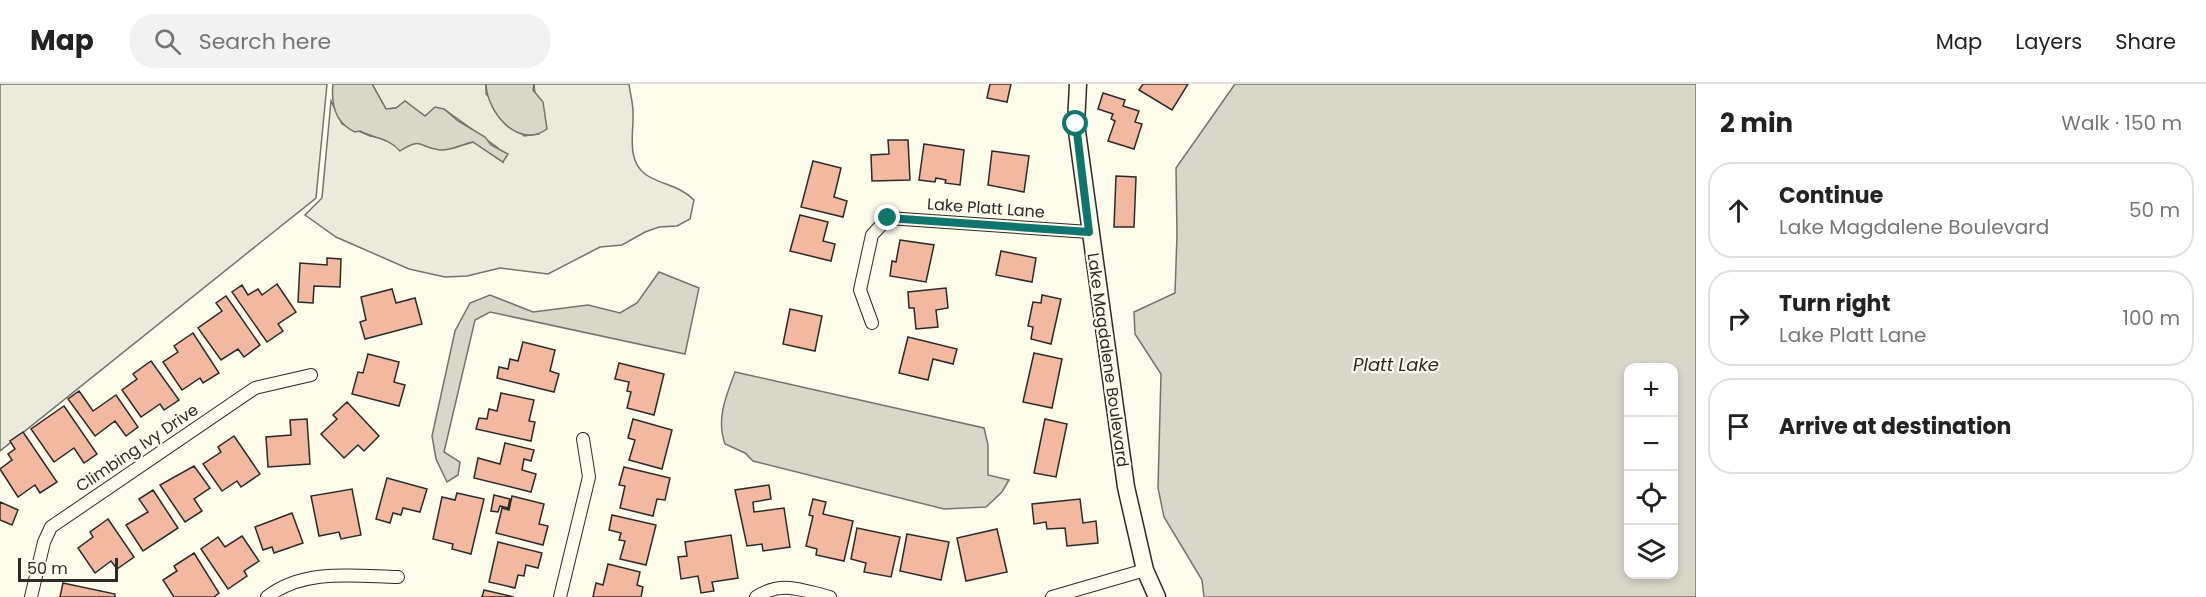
<!DOCTYPE html>
<html lang="en">
<head>
<meta charset="utf-8">
<style>
	body { margin:0; font-family:Poppins,sans-serif; background:#f2f2f2; color:#222 }
	.controls { position:absolute; right:18px; bottom:18px; display:grid; overflow:hidden; border-radius:12px; box-shadow:0 3px 9px #0003 }
	.controls button { width:54px; height:54px; display:grid; place-items:center; padding:0; border:0; border-bottom:2px solid #e0e0e0; background:#fff; color:#222; font:30px sans-serif }
	.scale { position:absolute; left:18px; bottom:15px; width:100px; box-sizing:border-box; padding-left:6px; border:3px solid #2b2b2b; border-top:0; font-size:16px; line-height:21px; white-space:nowrap; color:#2b2b2b; -webkit-text-stroke:4px #fdfbea; paint-order:stroke }
	.stop { position:absolute; width:18px; height:18px; margin:-14px; border:4px solid #0f766e; border-radius:50%; background:#fff }
	.stop.end { background:#0f766e; border-color:#fff; box-shadow:0 2px 6px #0008 }
	.list { margin:0; padding:0; list-style:none }
	h2 { display:flex; justify-content:space-between; align-items:center; height:78px; margin:0; padding:0 24px; font-size:26px }
	h2 small { font-size:20px; font-weight:400; color:#767676 }
	.list li { display:grid; grid-template-columns:39px 1fr auto; gap:18px; align-items:center; box-sizing:border-box; height:96px; margin:0 12px 12px; padding:0 12px; border:2px solid #e0e0e0; border-radius:24px }
	.list b { display:block; font-size:22px; white-space:nowrap }
	.list p { margin:0; font-size:20px; white-space:nowrap; color:#767676 }
	.list em { font-size:20px; font-style:normal; color:#767676 }
	.icon { flex:none; width:33px; height:33px; fill:none; stroke:currentColor; stroke-width:2; stroke-linecap:round; stroke-linejoin:round }
	.map { position:relative; flex:none; width:1696px; height:513px; overflow:hidden }
	header { display:flex; align-items:center; gap:36px; box-sizing:border-box; height:84px; padding:0 30px; background:#fff; border-bottom:2px solid #e0e0e0 }
	header strong { font-size:28px }
	nav { display:flex; gap:33px; margin-inline-start:auto; font-size:21px }
	.search { width:420px; height:54px; background:#f2f2f2; display:flex; align-items:center; gap:15px; box-sizing:border-box; padding:0 21px; border-radius:24px; color:#767676; font-size:22px }
	main { display:flex }
	aside { flex:1; background:#fff }
	.map>svg:first-child { display:block }
	.green { fill:#ecebdb; stroke:#74746e; stroke-width:1.5 }
	.water { fill:#d8d7c9; stroke:#74746e; stroke-width:1.5; fill-rule:evenodd }
	.building { fill:#f2b8a0; stroke:#2b2b2b; stroke-width:1.5 }
	.lines { fill:none; stroke-linecap:round; stroke-linejoin:round }
	.street-casing { stroke:#2b2b2b; stroke-width:14 }
	.secondary-casing { stroke:#2b2b2b; stroke-width:19 }
	.street { stroke:#fdfbea; stroke-width:12 }
	.secondary { stroke:#fdfbea; stroke-width:16 }
	.route { stroke:#0f766e; stroke-width:8 }
	.labels { text-anchor:middle; dominant-baseline:central; stroke-width:4.5; stroke-linejoin:round; paint-order:stroke }
	.street-label { font-size:16px; fill:#2b2b2b; stroke:#fdfbea }
	.water-label { font-size:18px; font-style:italic; fill:#2b2b2b; stroke:#fdfbea }
</style>
</head>
<body>
<header>
<strong>Map</strong>
<div class="search"><svg class="icon" aria-label="search" viewBox="0 0 24 24"><circle cx="10" cy="10" r="6"/><path d="M15 15l6 6"/></svg>Search here</div>
<nav><a>Map</a><a>Layers</a><a>Share</a></nav>
</header>
<main>
<div class="map">
<svg width="1696" height="513" viewBox="0 0 1696 513">
	<rect width="100%" height="100%" fill="#fdfbea"/>
	<path class="green" d="M0,0h327l-11,114 -316,253z
		M372,0h114v10l38,42 15,-2 -5,-50h95c1,9 4,19 4,28 1,21 -7,47 12,62 15,11 33,10 49,26l-4,19 -13,7 -18,1 -14,5 -23,13 -22,2 -52,27 -48,-6 -33,8 -22,1 -36,-8 -73,-32 -31,-22 17,-17 9,-97 11,23 28,12 49,6 7,4 27,2 20,-6 30,20 -5,-14 -54,-39 -19,7 -20,-14 -9,6 -10,1z"/>
	<path class="water" d="M333,0h39l14,25 10,-1 9,-7 20,15 10,-9 9,2 14,12 27,16 6,8 17,9 -5,8 -30,-20c-11,2 -22,9 -33,8 -21,-2 -18,-14 -40,1 -11,-13 -25,-12 -40,-20l-5,1c-20,-9 -24,-29 -22,-48z
		M486,0h48l-1,6 10,12 4,27c-29,21 -60,-17 -61,-45z
		M1235,0h461v513h-492l-2,-17 -38,-63 -6,-29 3,-114 -26,-40 -1,-22 41,-19 2,-58 -1,-67zM1628,284h46v206h-46z
		M659,188l40,16 -14,66 -195,-42 -15,8 -31,132 16,10 -2,13 -11,7 -11,-23 -4,-23 23,-105 15,-28 20,-8 43,17 55,-7 32,8 17,-10z
		M735,288l249,56 4,17v30l21,5 -7,12 -16,15 -42,2 -191,-48 -8,-8 -20,-9c-9,-25 1,-48 10,-72z"/>
	<path class="building" d="M990,0h21l-4,18 -20,-4z
		M1143,0h45l-16,26 -33,-20z
		M1103,9l22,7 -2,6 16,5 -4,11 7,2 -8,25 -26,-8 7,-20 -4,-2 2,-5 -15,-5z
		M888,56h20l2,40 -38,1 -1,-26 18,-1z
		M924,60l40,6 -4,35 -15,-2 1,-3 -10,-2 -1,4 -16,-2z
		M992,67l37,5 -5,36 -36,-7z
		M813,77l28,7 -7,29 13,4 -4,16 -42,-10z
		M1116,92l20,1 -2,50h-20z
		M800,131l28,7 -5,19 12,3 -4,17 -41,-10z
		M900,156l34,5 -8,37 -36,-6 2,-15 4,1z
		M1001,167l35,7 -4,24 -36,-7z
		M327,174l14,1 -1,28 -26,-1 -1,17 -15,-1 2,-39 27,2z
		M277,200l19,28 -18,12 5,7 -16,11 -35,-50 10,-7 6,10 10,-6 4,6z
		M946,204l2,20 -12,2 2,17 -22,2 -2,-21h-5l-1,-16z
		M392,205l4,14 19,-5 7,26 -57,15 -5,-17 6,-2 -5,-23z
		M1042,211l19,4 -10,45 -20,-5 2,-12 -5,-1 5,-24 8,1z
		M226,212l34,49 -16,12 -6,-8 -17,11 -23,-32 24,-17 -6,-8z
		M790,225l32,7 -7,35 -32,-7z
		M193,249l26,40 -16,10 -3,-5 -18,12 -19,-28 15,-10 -4,-6z
		M908,253l49,12 -4,15 -20,-5 -5,21 -29,-7z
		M523,258l32,8 -5,21 9,3 -5,18 -57,-14 2,-11 9,2 2,-10 8,2z
		M1034,269l28,6 -10,49 -29,-6z
		M368,270l31,8 -5,20 11,3 -6,21 -47,-12 6,-22 5,1z
		M151,277l28,39 -15,10 -4,-6 -19,13 -19,-27 15,-11 -4,-5z
		M619,279l45,11 -10,41 -27,-7 4,-16 -4,-1 2,-9 -14,-3z
		M79,307l14,20 23,-16 22,32 -12,9 -11,-15 -20,15 -27,-37z
		M501,309l33,7 -5,21 6,1 -4,19 -55,-12 3,-11 8,1 2,-10 8,2z
		M347,318l32,34 -15,15 -6,-6 -14,13 -23,-24 16,-15 -4,-4z
		M64,322l33,48 -13,9 -10,-15 -20,14 -23,-33z
		M307,335l3,45 -42,3 -2,-30 25,-2 -1,-15z
		M633,335l39,11 -10,39 -33,-9 6,-20 -7,-2z
		M1045,335l22,5 -11,53 -22,-4z
		M23,348l34,50 -17,11 -5,-8 -17,12 -18,-28 12,-9 -4,-6 7,-5 -5,-8z
		M234,352l26,38 -19,13 -4,-6 -15,10 -19,-27 18,-12 -3,-5z
		M505,359l29,7 -3,11 -7,-2 -2,11 14,4 -5,18 -57,-14 4,-20 22,6z
		M194,382l16,22 -16,11 8,12 -17,11 -25,-37z
		M624,383l46,11 -5,22 -8,-1 -4,17 -33,-8 5,-22 -6,-1z
		M387,394l40,11 -7,23 -17,-4 -2,7 -8,-2 -3,10 -14,-4z
		M769,401l2,14 -18,3 1,10 30,-4 6,39 -27,4 -1,-7 -15,2 -12,-56z
		M352,405l9,46 -20,4 -2,-7 -20,4 -8,-40z
		M153,406l25,38 -35,23 -17,-26 22,-13 -9,-13z
		M457,409l27,6 -13,55 -19,-5 1,-5 -20,-5 9,-42 13,3z
		M494,411l16,4 -2,9 -8,-2 -2,6 -7,-1z
		M512,412l32,8 -5,20 9,2 -5,19 -47,-12 6,-25 7,2z
		M813,415l13,3 -3,12 30,7 -9,40 -28,-6 1,-6 -11,-3 7,-30 -4,-1z
		M1080,415l3,24 13,-2 2,22 -31,3 -2,-18 -18,1 -1,-7 -12,2 -2,-20z
		M0,418l18,8 -6,15 -12,-5z
		M292,429l11,30 -29,10 -2,-6 -9,3 -8,-23z
		M612,431l44,10 -10,40 -26,-6 5,-18 -6,-1 2,-7 -12,-3z
		M108,435l26,38 -17,12 -6,-8 -16,12 -17,-25 15,-11 -3,-5z
		M857,444l43,9 -9,40 -27,-5 2,-9 -15,-4z
		M997,445l10,43 -41,9 -9,-43z
		M907,450l42,8 -8,38 -41,-9z
		M731,451l7,43 -26,4 2,9 -13,2 -3,-17 -17,3 -3,-22 9,-1 -2,-14z
		M242,452l17,25 -15,10 3,5 -19,13 -27,-40 17,-12 7,10z
		M498,458l44,11 -4,15 -12,-3 -2,11 -6,-1 -3,13 -26,-6z
		M194,469l25,40 -5,4h-40l-11,-17 14,-9 -3,-5z
		M608,480l32,8 -3,13 6,2 -2,10h-48l3,-14 7,2z
		M63,499l52,11v3h-55z
		M484,506l30,7h-32z"/>
	<g class="lines">
		<g class="street-casing">
			<path id="street" d="M872,239l-12,-33 12,-55 16,-17 201,14
				M31,513l13,-55 7,-15 204,-139 56,-13
				M267,513c37,-29 88,-21 131,-20
				M560,513l29,-120 -6,-38
				M756,513c26,-17 45,-7 74,0
				M1052,513l93,-27"/>
		</g>
		<g class="secondary-casing">
			<path id="secondary" d="M1078,0l-2,40 50,363 19,83 12,27"/>
		</g>
		<use href="#street" class="street"/>
		<use href="#secondary" class="secondary"/>
	</g>
	<g class="lines">
		<path class="route" d="M888,134l201,14 -13,-108"/>
	</g>
	<g class="labels">
		<g class="street-label">
			<text transform="translate(986 124) rotate(4)">Lake Platt Lane</text>
			<text transform="translate(1108 276) rotate(82)">Lake Magdalene Boulevard</text>
			<text transform="translate(137 364) rotate(-34)">Climbing Ivy Drive</text>
		</g>
		<g class="water-label">
			<text x="1396" y="280">Platt Lake</text>
		</g>
	</g>
</svg>
<div class="controls">
<button>+</button>
<button>−</button>
<button><svg class="icon" aria-label="locate" viewBox="0 0 24 24"><circle cx="12" cy="12" r="6"/><path d="M12 2v4M12 18v4M2 12h4M18 12h4"/></svg></button>
<button><svg class="icon" aria-label="layers" viewBox="0 0 24 24"><path d="M12 4l9 5-9 5-9-5zM3 14l9 5 9-5"/></svg></button>
</div>
<div class="scale">50 m</div>
<div class="stop" style="left:1076px;top:40px"></div>
<div class="stop end" style="left:888px;top:134px"></div>
</div>
<aside>
<h2>2 min<small>Walk · 150 m</small></h2>
<ul class="list">
<li><svg class="icon" aria-label="ahead" viewBox="0 0 24 24"><path d="M12 20V5M6 11l6-6 6 6"/></svg><div><b>Continue</b><p>Lake Magdalene Boulevard</p></div><em>50 m</em></li>
<li><svg class="icon" aria-label="right" viewBox="0 0 24 24"><path d="M7 20v-9h11M14 6l5 5-5 5"/></svg><div><b>Turn right</b><p>Lake Platt Lane</p></div><em>100 m</em></li>
<li><svg class="icon" aria-label="arrive" viewBox="0 0 24 24"><path d="M6 21V4h12l-3 4 3 4H6"/></svg><div><b>Arrive at destination</b></div></li>
</ul>
</aside>
</main>
</body>
</html>
